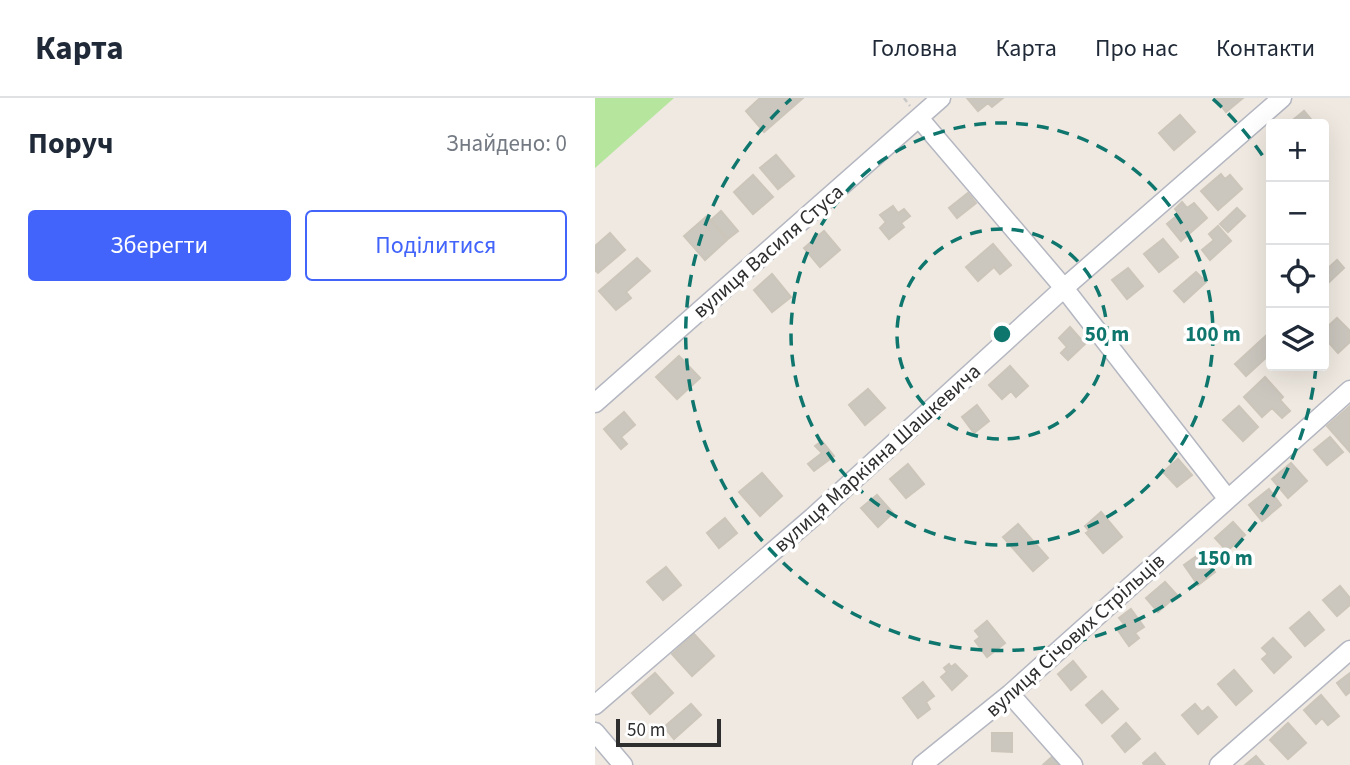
<!DOCTYPE html>
<html lang="uk">
<head>
<meta charset="utf-8">
<style>
	body { margin:0; font-family:"Source Sans 3",sans-serif; background:#f6f6f7; color:#1f2937 }
	.controls { position:absolute; right:21px; top:21px; display:grid; overflow:hidden; border-radius:7px; box-shadow:0 7px 28px #0002 }
	.controls button { width:63px; height:63px; display:grid; place-items:center; padding:0; border:0; border-bottom:2px solid #e0e1e3; background:#fff; color:#1f2937; font:35px sans-serif }
	.scale { position:absolute; left:21px; bottom:18px; width:105px; box-sizing:border-box; padding-left:7px; border:4px solid #2e2e2e; border-top:0; font-size:19px; line-height:24px; white-space:nowrap; color:#2e2e2e; -webkit-text-stroke:5px #fff; paint-order:stroke }
	.list { margin:0; padding:0; list-style:none }
	h2 { display:flex; justify-content:space-between; align-items:center; height:91px; margin:0; padding:0 28px; font-size:30px }
	h2 small { font-size:23px; font-weight:400; color:#747a83 }
	.actions { display:flex; gap:14px; padding:21px 28px }
	.actions a { flex:1; padding:16px 0; border:2px solid #4264fb; border-radius:7px; text-align:center; font-size:24px; color:#4264fb }
	.actions .main { background:#4264fb; color:#fff }
	.icon { flex:none; width:38px; height:38px; fill:none; stroke:currentColor; stroke-width:2; stroke-linecap:round; stroke-linejoin:round }
	.map { position:relative; flex:none; width:755px; height:667px; overflow:hidden }
	header { display:flex; align-items:center; gap:42px; box-sizing:border-box; height:98px; padding:0 35px; background:#fff; border-bottom:2px solid #e0e1e3 }
	header strong { font-size:33px }
	nav { display:flex; gap:38px; margin-inline-start:auto; font-size:24px }
	main { display:flex }
	aside { flex:1; background:#fff }
	.map>svg:first-child { display:block }
	.green { fill:#b6e59e }
	.building { fill:#cbc7bf; stroke:#cbc5ba; stroke-width:2 }
	.lines { fill:none; stroke-linecap:round; stroke-linejoin:round }
	.minor-casing { stroke:#b4b7c1; stroke-width:21 }
	.path { stroke:#c9c9c9; stroke-width:2.5; stroke-dasharray:5 3.5; stroke-linecap:butt }
	.minor { stroke:#fff; stroke-width:18 }
	.ring { fill:none; stroke:#0f766e; stroke-width:3.5; stroke-dasharray:12 9 }
	.labels { text-anchor:middle; dominant-baseline:central; stroke-width:7; stroke-linejoin:round; paint-order:stroke }
	.street-label { font-size:21px; fill:#2e2e2e; stroke:#fff }
	.centre { fill:#0f766e; stroke:#fff; stroke-width:3.5 }
	.ring-label { font-size:21px; text-anchor:middle; font-weight:bold; fill:#0f766e; stroke:#fff; stroke-width:7; stroke-linejoin:round; paint-order:stroke }
</style>
</head>
<body>
<header>
<strong>Карта</strong>
<nav><a>Головна</a><a>Карта</a><a>Про нас</a><a>Контакти</a></nav>
</header>
<main>
<aside>
<h2>Поруч<small>Знайдено: 0</small></h2>
<ul class="list">
</ul>
<div class="actions"><a class="main">Зберегти</a><a>Поділитися</a></div>
</aside>
<div class="map">
<svg width="755" height="667" viewBox="0 0 755 667">
	<rect width="100%" height="100%" fill="#efe9e1"/>
	<path class="green" d="M0,0h79l-79,70z"/>
	<path class="building" d="M165,0h43l-39,34 -18,-21z
		M372,0h36l-11,9 -4,-4 -10,8z
		M620,0h28l-17,14z
		M709,13l11,13h-27z
		M585,17l15,17 -21,18 -15,-17z
		M181,57l18,21 -16,13 -18,-21z
		M626,76l4,5 5,-4 12,14 -24,21 -17,-19z
		M158,77l20,22 -20,17 -19,-22z
		M373,95l8,10 -19,15 -8,-10z
		M587,104l5,6 7,-5 13,15 -26,23 -14,-17 12,-10 -4,-5z
		M298,108l5,7 6,-4 6,7 -9,7 3,4 -15,12 -9,-11 6,-6 -6,-7z
		M642,110l8,8 -17,16 -8,-8z
		M126,113l17,20 -10,8 -17,-19z
		M112,118l20,24 -22,20 -21,-24z
		M623,128l13,15 -21,19 -8,-10 12,-10 -5,-6z
		M229,133l16,19 -20,17 -16,-19z
		M15,135l15,17 -27,23 -3,-3v-24z
		M568,141l15,18 -19,15 -15,-18z
		M398,146l18,21 -11,9 -6,-7 -16,14 -12,-14z
		M42,160l13,13 -24,21 5,6 -15,12 -17,-19z
		M742,162l7,8 -19,18 -1,-14z
		M533,170l15,18 -16,13 -15,-19z
		M601,174l10,10 -22,20 -10,-11z
		M177,176l19,23 -19,15 -18,-22z
		M742,220l13,13v11l-12,11 -14,-16v-7z
		M475,229l15,17 -17,16 -7,-7 6,-6 -8,-9z
		M676,233v22l-25,23 -11,-12z
		M84,258l21,22 -23,21 -21,-22z
		M415,268l18,20 -12,11 -5,-6 -9,8 -13,-14z
		M670,279l18,20 -3,3 10,11 -8,7 -10,-10 -10,9 -18,-20z
		M273,291l17,19 -20,17 -16,-20z
		M382,307l12,16 -15,12 -12,-16z
		M644,308l19,21 -15,14 -20,-21z
		M755,308v46l-23,-26z
		M29,314l11,13 -14,12 6,7 -6,5 -17,-20z
		M735,339l13,15 -16,13 -13,-15z
		M227,343l12,15 -20,15 -6,-7 14,-11 -7,-7z
		M583,361l14,16 -15,12 -14,-15z
		M696,365l16,18 -19,17 -16,-19z
		M313,366l16,20 -18,14 -16,-19z
		M167,375l20,23 -22,20 -21,-24z
		M674,391l12,16 -19,16 -13,-16z
		M282,397l16,18 -15,14 -17,-19z
		M506,414l21,25 -19,16 -17,-20 3,-2 -4,-5z
		M130,420l12,15 -18,15 -12,-15z
		M638,424l12,13 -18,16 -12,-13z
		M423,426l30,34 -15,13 -30,-34z
		M606,455l14,19 -17,13 -14,-20z
		M71,469l15,18 -18,15 -16,-18z
		M570,484l12,13 -19,17 -12,-14z
		M745,488l10,12v7l-13,11 -14,-16z
		M536,511l13,18 -9,6 4,5 -10,8 -12,-17 7,-5 -5,-6z
		M714,514l15,18 -19,16 -15,-18z
		M392,523l18,22 -18,14 -12,-16 5,-4 -5,-6z
		M99,536l20,22 -22,20 -20,-22z
		M678,540l18,19 -17,16 -12,-14 6,-5 -6,-6z
		M478,563l13,16 -15,13 -13,-16z
		M354,566l2,3 4,-3 12,12 -15,14 -11,-13 6,-5 -3,-4z
		M639,572l18,21 -16,14 -18,-21z
		M60,575l18,20 -23,21 -18,-21z
		M755,575v19l-4,3 -9,-12z
		M328,584l11,14 -8,6 4,7 -12,9 -15,-20z
		M507,593l16,18 -16,14 -16,-18z
		M726,597l18,21 -11,9 -6,-7 -6,6 -12,-14z
		M96,606l10,11 -27,24 -10,-12z
		M600,606l7,8 6,-5 9,10 -19,17 -16,-19z
		M531,625l14,16 -15,13 -13,-16z
		M693,625l18,20 -18,16 -18,-19z
		M397,635h20v19l-20,-1z
		M560,655l10,12h-21l-1,-2z
		M459,657l8,10 -18,-1z
		M661,658l8,9h-19z"/>
	<g class="lines">
		<g class="minor-casing">
			<path id="minor" d="M324,20l145,170 163,210
				M0,305l346,-305
				M415,596l63,71
				M0,607l218,-188 251,-229 218,-190
				M0,634l28,33
				M327,667l88,-71 340,-304
				M624,667l131,-115"/>
		</g>
		<path class="path" d="M309,0l6,8"/>
		<use href="#minor" class="minor"/>
	</g>
	<g class="ring">
		<circle cx="407" cy="236" r="105"/>
		<circle cx="407" cy="236" r="211"/>
		<path d="M721 269A316 316 0 1 1 196 1M618 1A316 316 0 0 1 675 69"/>
	</g>
	<g class="labels">
		<g class="street-label">
			<text transform="translate(173 153) rotate(-41)">вулиця Василя Стуса</text>
			<text transform="translate(282 360) rotate(-42)">вулиця Маркіяна Шашкевича</text>
			<text transform="translate(480 537) rotate(-42)">вулиця Січових Стрільців</text>
		</g>
	</g>
	<circle cx="407" cy="236" r="10" class="centre"/>
	<g class="ring-label">
		<text x="512" y="243">50 m</text>
		<text x="618" y="243">100 m</text>
		<text x="630" y="467">150 m</text>
	</g>
</svg>
<div class="controls">
<button>+</button>
<button>−</button>
<button><svg class="icon" aria-label="locate" viewBox="0 0 24 24"><circle cx="12" cy="12" r="6"/><path d="M12 2v4M12 18v4M2 12h4M18 12h4"/></svg></button>
<button><svg class="icon" aria-label="layers" viewBox="0 0 24 24"><path d="M12 4l9 5-9 5-9-5zM3 14l9 5 9-5"/></svg></button>
</div>
<div class="scale">50 m</div>
</div>
</main>
</body>
</html>
